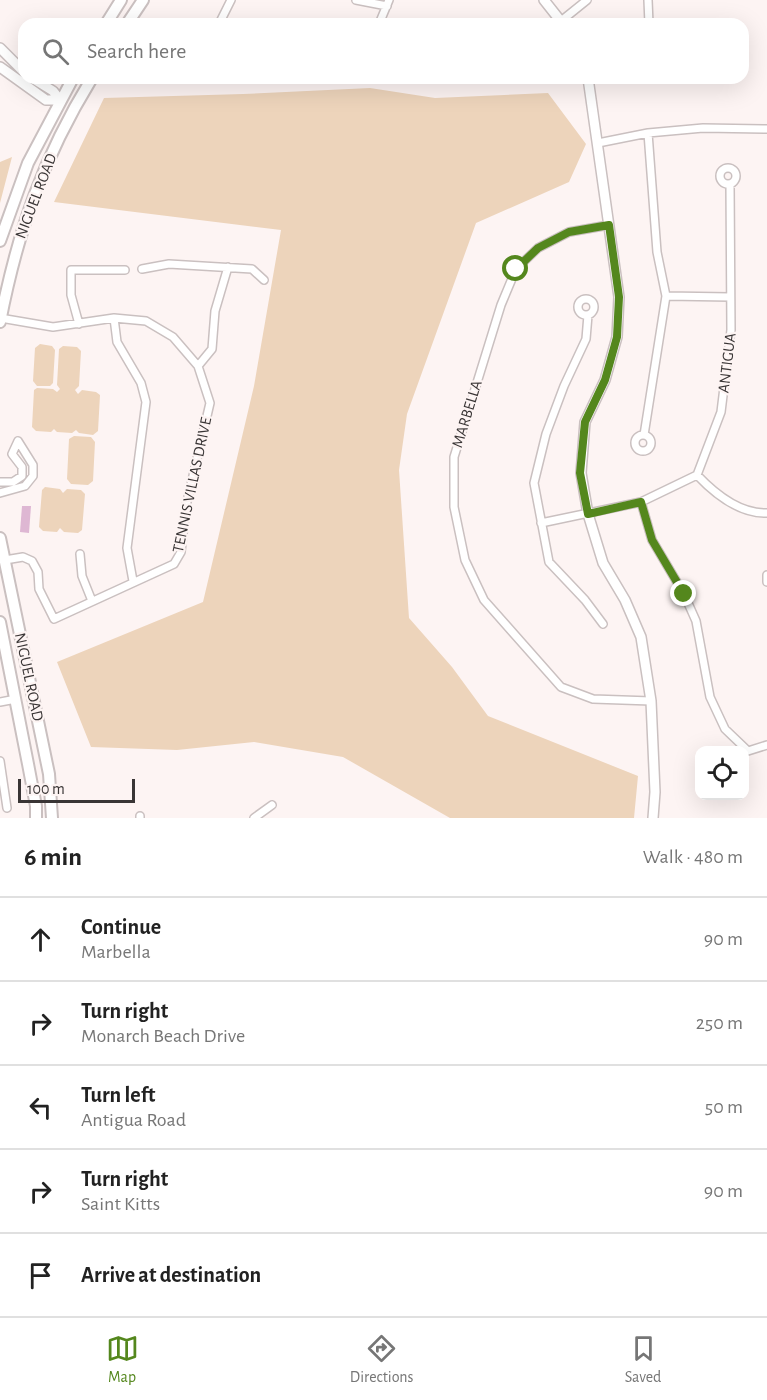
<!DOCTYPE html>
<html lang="en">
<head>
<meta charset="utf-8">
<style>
	body { margin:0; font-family:"Alegreya Sans",sans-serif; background:#f2f2f2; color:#222 }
	.controls { position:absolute; right:18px; bottom:18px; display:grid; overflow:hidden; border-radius:12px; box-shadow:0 6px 24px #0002 }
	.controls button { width:54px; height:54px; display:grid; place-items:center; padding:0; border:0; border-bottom:2px solid #e0e0e0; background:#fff; color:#222; font:30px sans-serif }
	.scale { position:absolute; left:18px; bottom:15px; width:117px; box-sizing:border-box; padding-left:6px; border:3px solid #393535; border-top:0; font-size:16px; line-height:21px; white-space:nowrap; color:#393535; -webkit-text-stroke:4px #fdf4f3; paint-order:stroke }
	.stop { position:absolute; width:18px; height:18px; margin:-14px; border:4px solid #54871d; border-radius:50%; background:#fff }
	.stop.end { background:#54871d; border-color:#fff; box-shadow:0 2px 6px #0008 }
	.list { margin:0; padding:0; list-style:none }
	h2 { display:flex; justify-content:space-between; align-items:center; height:78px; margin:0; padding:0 24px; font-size:26px }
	h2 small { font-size:20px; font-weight:400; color:#767676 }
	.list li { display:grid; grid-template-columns:39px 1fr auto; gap:18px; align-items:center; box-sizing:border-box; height:84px; padding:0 24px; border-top:2px solid #e0e0e0 }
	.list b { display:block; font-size:22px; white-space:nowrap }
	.list p { margin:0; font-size:20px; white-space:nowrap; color:#767676 }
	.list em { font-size:20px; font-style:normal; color:#767676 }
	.icon { flex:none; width:33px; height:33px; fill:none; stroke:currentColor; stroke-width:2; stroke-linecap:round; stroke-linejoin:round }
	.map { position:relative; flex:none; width:767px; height:818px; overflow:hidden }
	.search { position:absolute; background:#fff; box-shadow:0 6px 24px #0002; left:18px; right:18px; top:18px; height:66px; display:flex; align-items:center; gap:15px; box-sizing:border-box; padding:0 21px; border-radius:18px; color:#767676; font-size:22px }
	.sheet { height:498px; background:#fff }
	nav { display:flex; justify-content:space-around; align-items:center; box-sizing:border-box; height:84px; border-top:2px solid #e0e0e0; background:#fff; font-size:16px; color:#767676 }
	nav a { display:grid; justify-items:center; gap:3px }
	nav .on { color:#54871d }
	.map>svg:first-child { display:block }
	.green { fill:#edd4bb }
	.water { fill:#deb7d3 }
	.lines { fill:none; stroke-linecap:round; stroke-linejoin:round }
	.minor-casing { stroke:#cac0c0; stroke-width:10 }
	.tertiary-casing { stroke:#cac0c0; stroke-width:12 }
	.secondary-casing { stroke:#cac0c0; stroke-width:14 }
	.minor { stroke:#fff; stroke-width:7 }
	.tertiary { stroke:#fff; stroke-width:9 }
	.secondary { stroke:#fff; stroke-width:10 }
	.route { stroke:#54871d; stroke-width:8 }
	.labels { text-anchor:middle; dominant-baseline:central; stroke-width:4.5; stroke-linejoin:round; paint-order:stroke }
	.street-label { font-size:16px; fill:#393535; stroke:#fdf4f3 }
</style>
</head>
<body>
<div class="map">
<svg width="767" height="818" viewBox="0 0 767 818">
	<rect width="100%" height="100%" fill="#fdf4f3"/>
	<path class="green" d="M370,88l65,10 113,-5 38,51 -17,38 -93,41 -69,191 -8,56 10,148 43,49 36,49 150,60 -4,42h-184l-107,-61 -89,-15 -77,8 -86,-3 -34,-85 146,-60 51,-216 27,-156 -227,-28 50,-104 139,-4z
		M12,157l-12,46v-41z
		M40,344l12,2 3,4 -2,33 -3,3h-13l-4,-5 2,-33z
		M63,346l14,1 4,4 -2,35 -4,4 3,4 4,-4 14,2 4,3 -2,36 -5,4 -14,-2 -3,-3 -4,3 -15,-1 -3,-3 -3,3 -15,-1 -4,-4 2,-37 3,-2 16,1 4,3 3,-3 -3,-4 2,-36z
		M74,436l17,1 4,5 -2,39 -5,4 -17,-1 -4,-5 2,-40z
		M45,487l15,2 3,4 4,-4 14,1 4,4 -3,36 -4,3 -14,-1 -4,-4 -3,4 -14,-1 -4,-4 3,-37z"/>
	<path class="water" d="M22,506h9l-2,27 -9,-1z"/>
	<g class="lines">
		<g class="minor-casing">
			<path id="minor" d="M356,0l31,6
				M648,0l1,24
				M219,24l12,-24
				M379,24l10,-24
				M553,24l8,-3 26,-21
				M598,143l50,-10 55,-5 64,1
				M720 176a8 8 0 1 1 16 0a8 8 0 1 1-16 0Z
				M609,225l-40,7 -31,16 -22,21 -15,36 -47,152v50l11,53 19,40 77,87 32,12 58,2
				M142,269l27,-5 83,5 12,11
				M666,296l64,1
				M578 307a8 8 0 1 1 16 0a8 8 0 1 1-16 0Z
				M588,315l-2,24 -22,47 -18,48 -12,49 15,79 36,38 18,24
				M0,318l53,9 61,-9 32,3 27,16 25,29 12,37 -24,103 -5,46 -7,12 -120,55 -15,-30 -1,-17 -6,-11 -9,-4 -18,3
				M114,318l3,24 24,41 5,19 -19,146 6,33
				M79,324l-8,-29v-25h54
				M198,366l14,-17 3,-38 13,-44
				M635 443a8 8 0 1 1 16 0a8 8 0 1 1-16 0Z
				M644,435l22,-139 -9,-44 -9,-119
				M697,475c18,19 43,39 70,38
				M0,482h13l9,-6v-9l-10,-13 6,-13 15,24v11l-8,10 -25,7
				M641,502l11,38 32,54 12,27 14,76 15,32 23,22 19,-6
				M541,523l100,-21 56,-27 24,-63 10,-82 -1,-146
				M80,554l2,22 10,25
				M767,575v7
				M0,702l16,-3
				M0,761l7,47
				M140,816v2
				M254,818l18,-13"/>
		</g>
		<g class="tertiary-casing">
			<path id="tertiary" d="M544,0l19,24
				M0,48l24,24
				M0,67l46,33h14
				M32,78l21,13 7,9
				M588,78l31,219 -2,40 -12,43 -20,42 -4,51 7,41 15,49 22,37 16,37 10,64 4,91 -2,26"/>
		</g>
		<g class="secondary-casing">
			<path id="secondary" d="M106,24l15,-24
				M127,24l16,-24
				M0,241l28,-78 45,-85
				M0,322c18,-92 43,-164 92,-244
				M0,538l49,236 3,44
				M0,622l28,142 8,42v12"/>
		</g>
		<use href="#minor" class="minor"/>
		<use href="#tertiary" class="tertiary"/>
		<use href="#secondary" class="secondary"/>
	</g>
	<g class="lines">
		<path class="route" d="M516,269l22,-21 31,-16 40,-7 10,72 -2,40 -12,43 -20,42 -5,51 8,41 53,-12 11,38 32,54"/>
	</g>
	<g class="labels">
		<g class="street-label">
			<text transform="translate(36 196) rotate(-69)">NIGUEL ROAD</text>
			<text transform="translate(727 363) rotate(-83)">ANTIGUA</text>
			<text transform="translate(467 414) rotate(-73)">MARBELLA</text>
			<text transform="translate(192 485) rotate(-78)">TENNIS VILLAS DRIVE</text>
			<text transform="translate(29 677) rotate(78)">NIGUEL ROAD</text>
		</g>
	</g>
</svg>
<div class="controls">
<button><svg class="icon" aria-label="locate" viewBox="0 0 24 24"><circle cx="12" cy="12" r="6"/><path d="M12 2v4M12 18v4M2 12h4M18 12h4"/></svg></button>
</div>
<div class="scale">100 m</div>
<div class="stop" style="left:516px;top:269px"></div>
<div class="stop end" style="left:684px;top:594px"></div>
<div class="search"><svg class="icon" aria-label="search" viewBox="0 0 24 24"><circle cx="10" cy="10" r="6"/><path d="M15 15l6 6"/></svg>Search here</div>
</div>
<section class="sheet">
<h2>6 min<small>Walk · 480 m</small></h2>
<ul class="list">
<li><svg class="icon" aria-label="ahead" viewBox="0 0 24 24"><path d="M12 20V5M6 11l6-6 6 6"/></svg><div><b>Continue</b><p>Marbella</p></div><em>90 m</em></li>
<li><svg class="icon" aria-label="right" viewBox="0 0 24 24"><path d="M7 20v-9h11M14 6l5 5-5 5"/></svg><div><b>Turn right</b><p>Monarch Beach Drive</p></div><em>250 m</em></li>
<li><svg class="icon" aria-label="left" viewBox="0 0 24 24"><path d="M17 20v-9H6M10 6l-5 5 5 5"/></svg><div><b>Turn left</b><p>Antigua Road</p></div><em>50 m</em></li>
<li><svg class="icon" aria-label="right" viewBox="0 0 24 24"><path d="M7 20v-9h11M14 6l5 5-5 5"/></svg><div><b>Turn right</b><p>Saint Kitts</p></div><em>90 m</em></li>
<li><svg class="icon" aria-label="arrive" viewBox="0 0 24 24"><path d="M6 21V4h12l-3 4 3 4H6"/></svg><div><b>Arrive at destination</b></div></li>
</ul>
</section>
<nav>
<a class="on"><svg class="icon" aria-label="map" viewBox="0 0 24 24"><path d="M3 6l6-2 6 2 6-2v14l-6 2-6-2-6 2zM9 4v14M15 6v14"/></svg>Map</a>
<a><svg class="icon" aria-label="directions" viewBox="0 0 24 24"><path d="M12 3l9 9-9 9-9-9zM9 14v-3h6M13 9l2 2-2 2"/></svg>Directions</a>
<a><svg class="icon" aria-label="saved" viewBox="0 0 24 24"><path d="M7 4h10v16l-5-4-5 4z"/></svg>Saved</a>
</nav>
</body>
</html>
